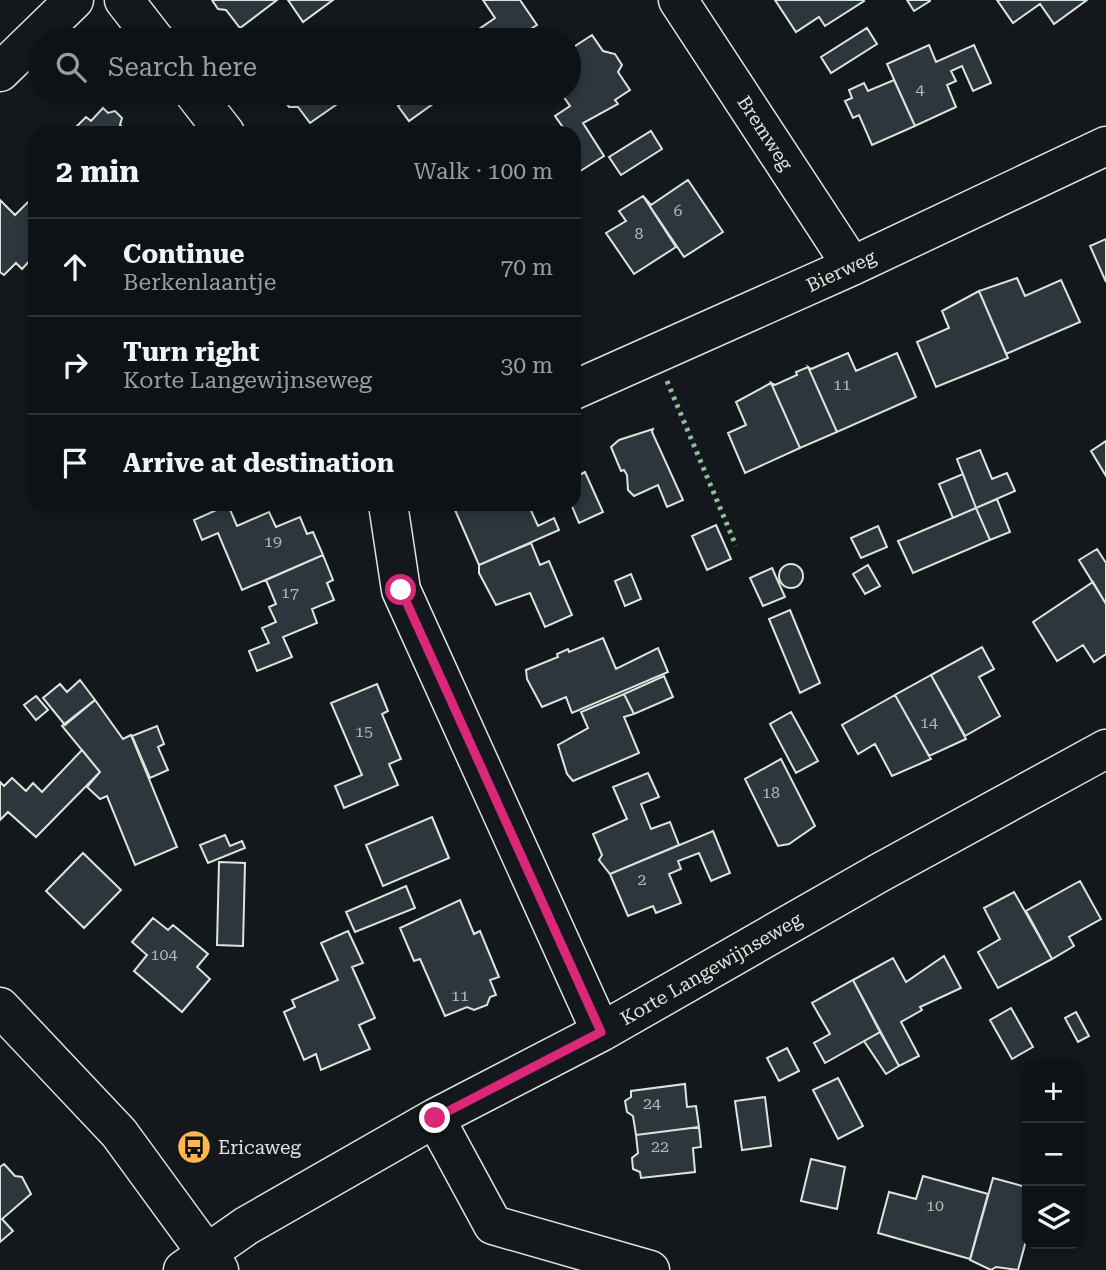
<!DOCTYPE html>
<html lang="en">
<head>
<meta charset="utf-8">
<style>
	body { margin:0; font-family:"Roboto Serif",serif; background:#181b1e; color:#f1f3f6 }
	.controls { position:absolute; right:21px; bottom:21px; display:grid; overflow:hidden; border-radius:14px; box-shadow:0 4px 10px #0003 }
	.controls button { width:63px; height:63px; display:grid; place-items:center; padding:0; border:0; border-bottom:2px solid #2f3234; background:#0f1215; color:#f1f3f6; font:35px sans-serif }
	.stop { position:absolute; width:21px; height:21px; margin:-16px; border:5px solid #db2777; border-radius:50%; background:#fff }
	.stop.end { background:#db2777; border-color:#fff; box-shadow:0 2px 7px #0008 }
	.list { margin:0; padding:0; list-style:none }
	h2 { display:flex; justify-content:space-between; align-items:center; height:91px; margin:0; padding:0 28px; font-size:30px }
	h2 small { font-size:23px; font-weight:400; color:#9b9ea0 }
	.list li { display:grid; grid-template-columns:46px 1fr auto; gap:21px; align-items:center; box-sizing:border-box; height:98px; padding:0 28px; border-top:2px solid #2f3234 }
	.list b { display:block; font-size:26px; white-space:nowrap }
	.list p { margin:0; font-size:23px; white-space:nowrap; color:#9b9ea0 }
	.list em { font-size:23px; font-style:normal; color:#9b9ea0 }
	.icon { flex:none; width:38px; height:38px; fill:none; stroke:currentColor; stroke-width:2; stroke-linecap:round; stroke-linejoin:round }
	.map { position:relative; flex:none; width:1106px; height:1270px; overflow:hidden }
	.search { position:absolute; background:#0f1215; box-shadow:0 4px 10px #0003; left:28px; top:28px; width:553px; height:77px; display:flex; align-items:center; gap:18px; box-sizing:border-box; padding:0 24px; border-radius:38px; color:#9b9ea0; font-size:26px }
	.panel { position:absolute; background:#0f1215; box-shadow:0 4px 10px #0003; left:28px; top:126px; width:553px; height:385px; border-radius:21px }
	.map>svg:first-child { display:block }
	.building { fill:#2c363c; stroke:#d8e6dc; stroke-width:2 }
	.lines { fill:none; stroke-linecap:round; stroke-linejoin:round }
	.street-casing { stroke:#d8e6dc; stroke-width:41 }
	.secondary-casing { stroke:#d8e6dc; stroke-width:41 }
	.street { stroke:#14181c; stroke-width:38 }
	.secondary { stroke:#14181c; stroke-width:38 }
	.hedge { stroke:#8ac095; stroke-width:5; stroke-dasharray:3.5 5; stroke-linecap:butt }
	.route { stroke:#db2777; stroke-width:9 }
	.labels { text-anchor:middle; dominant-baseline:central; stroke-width:5; stroke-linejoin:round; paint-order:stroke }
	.number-label { font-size:16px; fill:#adbab4 }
	.street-label { font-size:19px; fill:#d8e6dc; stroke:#14181c }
	.poi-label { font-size:19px; fill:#d8e6dc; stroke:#14181c; text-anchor:start }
</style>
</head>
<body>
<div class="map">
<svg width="1106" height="1270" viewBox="0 0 1106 1270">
	<rect width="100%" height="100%" fill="#14181c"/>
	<path class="building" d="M212,0h65l-37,28 -14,-18 -8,-1z
		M288,0h45l-30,22z
		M483,0h37l17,25 -24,15h-26l-8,-11 16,-11z
		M775,0h88l1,1 -39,25 -6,-9 -23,15z
		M907,0h23v1l-16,10z
		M997,0h90l-33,24 -14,-20 -27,19z
		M867,28l10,16 -46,29 -10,-16z
		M592,35l11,16 12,3 7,11 -4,7 12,18 -15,10 3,4 -35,19 21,33 -30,19v-42h-7l-12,-17 15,-10 -9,-13h8v-20l7,-5 -7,-12v-6z
		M929,45l7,17 38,-17 17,38 -18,8 -11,-25 -11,5 5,10 -9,4 9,22 -41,19 -28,-62z
		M894,80l21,46 -43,19 -13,-30 -6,3 -8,-17 7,-3 -3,-8 15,-7 4,8z
		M284,93h69l-43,30 -12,-16h-9l-7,-11z
		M393,93h15l-10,7z
		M416,93h15l6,8 -28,20 -11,-15z
		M103,108l5,5 7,-2 7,7 -2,7 5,5 -2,3h-53l16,-16 5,4z
		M651,131l11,18 -41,26 -12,-18z
		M688,180l35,52 -39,25 -41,-61 8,9z
		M643,196l33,51 -42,27 -28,-41 20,-12 -7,-10z
		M0,200l15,15 15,-15 5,4v51l-13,14 -6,-6 -12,12 -4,-3z
		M1106,239v43l-16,-36z
		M1017,278l8,18 36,-16 19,42 -74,32 -27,-63z
		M979,291l29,67 -72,29 -19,-45 32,-14 -7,-17z
		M848,353l8,18 41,-18 19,44 -79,35 -29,-65 3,2z
		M808,367l29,65 -37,16 -29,-65 4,2 22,-10 -1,-3z
		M771,383l29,65 -55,25 -17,-40 18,-8 -10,-23z
		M653,429l-1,3 31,68 -16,7 -9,-22 -24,11 -6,-6 -1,-15 -3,-5 -3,1 -10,-24 8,-7z
		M1106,441v35l-15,-25z
		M980,450l12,29 15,-6 8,18 -39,17 -19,-49z
		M585,472l18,40 -24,11 -8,-19h3v-26z
		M963,474l13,34 -23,10 -14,-34z
		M997,499l13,33 -20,8 -14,-32z
		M469,504h59l10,22 16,-8 5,12 -80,35 -24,-55z
		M228,505l9,21 32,-14 7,15 24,-10 7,17 6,-2 10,23 -81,35 -24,-57 -16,7 -8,-20z
		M976,508l14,32 -77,33 -15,-32z
		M716,525l15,34 -24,11 -15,-34z
		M878,526l9,21 -26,11 -10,-20z
		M531,543l9,22 9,-4 23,54 -27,12 -15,-34 -34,12 -17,-32v-8z
		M1097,549l9,14v41l-27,-44z
		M323,555l10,25 -6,3 7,17 -22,9 5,14 -34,14 9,20 -35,14 -8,-20 20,-8 -7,-15 14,-6 -7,-15 7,-3 -10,-24z
		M779 576a12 12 0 1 1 24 0a12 12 0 1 1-24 0Z
		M868,565l12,21 -15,8 -12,-20z
		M772,568l13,29 -22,9 -13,-28z
		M631,574l10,25 -16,7 -10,-25z
		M1093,582l13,22v50l-12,8 -11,-17 -26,16 -24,-39z
		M790,610l30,73 -20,10 -31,-74z
		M603,638l13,31 42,-21 10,24 -96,41 -6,-16 -24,10 -15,-28 -1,-9 32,-13 -1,-3 11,-5 1,3z
		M982,647l12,22 -15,8 21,39 -35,20 -34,-61z
		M931,675l35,64 -37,17 -34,-61z
		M664,676l9,21 -39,17 -10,-20z
		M80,680l15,20 -30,25 -22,-27 17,-14 7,8z
		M377,684l11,27 -6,3 19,45 -12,5 9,21 -54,23 -9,-22 27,-11 -31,-72z
		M624,694l10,20 -10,3 15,36 -66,28 -6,-7 -9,-29 30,-17 -7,-16z
		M895,695l36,64 -39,17 -17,-32 -17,10 -16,-29z
		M36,696l12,14 -12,10 -12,-15z
		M95,700l28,39 8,-4 46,112 -42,18 -28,-69 -7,3 -13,-12 13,-15 -38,-46z
		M791,712l27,49 -22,12 -26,-49z
		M157,726l7,18 -6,3 10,23 -18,8 -18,-42z
		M82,750l18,22 -64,65 -28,-25 -8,8v-38l4,4 8,-8 14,13 7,-8 9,9z
		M781,759l34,67 -26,18 -11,2 -33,-67z
		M648,773l11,24 -18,7 10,25 19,-7 9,23 -69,29 -11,-14 3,-5 -9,-21 34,-15 -14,-32z
		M432,817l17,41 -66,28 -17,-41z
		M713,831l17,42 -19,8 -12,-28 -21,8 3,8 -12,5 12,29 -25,10 -3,-7 -25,10 -18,-42z
		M225,835l5,11 12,-5 3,7 -37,15 -8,-18z
		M83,853l38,37 -37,38 -38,-37z
		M219,862l26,1 -2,83 -26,-1z
		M1080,881l21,38 -32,18 5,9 -22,13 -26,-48z
		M406,886l9,22 -60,24 -9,-20z
		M1014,892l38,67 -54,29 -20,-36 22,-13 -16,-31z
		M460,900l14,34 6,-3 19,46 -9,3 6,15 -6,2 -3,8 -13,5 -7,-3 -22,9 -25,-57 -6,2 -14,-33z
		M153,918l15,12 5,-5 35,29 -11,13 13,12 -28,33 -48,-41 13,-16 -15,-13z
		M348,931l15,32 -11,4 23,51 -16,7 11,24 -49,21 -5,-16 -12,6 -20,-48 11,-5 -3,-7 46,-20 -17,-37z
		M944,956l17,32 -41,19 2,3 -21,12 18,34 -20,10 -46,-86 40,-22 13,24z
		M853,980l27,52 -55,31 -11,-20 16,-9 -18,-31z
		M1011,1008l22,39 -21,12 -22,-39z
		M1076,1012l13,24 -11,6 -13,-24z
		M880,1032l19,34 -13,8 -22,-33z
		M787,1048l12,23 -20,10 -12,-23z
		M838,1078l25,48 -25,13 -25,-49z
		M685,1084l2,23 9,-1 3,21 -63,8 -3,-19 -6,-4 -2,-11 6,-4v-6z
		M765,1097l6,49 -29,4 -7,-49z
		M699,1127l2,20 -8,1 2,24 -54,6 -1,-6 -7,-3 -1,-11 6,-5 -2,-18z
		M811,1159l34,8 -8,42 -36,-8z
		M4,1164l11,12 7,1 9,17 -29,25 11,12 -13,11v-75z
		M923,1176l65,18 -18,65 -92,-26 11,-41 27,7z
		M993,1178l33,9 1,-6v56l-9,33 -22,-3 -5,3 -21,-10z"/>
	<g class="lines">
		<g class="street-casing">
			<path id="street" d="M124,0l31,40
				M678,0l174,266
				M0,72l74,-72
				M194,93l31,40
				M574,390l278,-124 254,-120
				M388,504l13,86 200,442
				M435,1118l58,107 157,45
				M183,1270l63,-44 189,-108 166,-86 278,-159 227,-124"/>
		</g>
		<g class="secondary-casing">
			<path id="secondary" d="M0,1007l119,126 100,137"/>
		</g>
		<use href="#street" class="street"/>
		<use href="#secondary" class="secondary"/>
		<path class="hedge" d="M667,381l69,165"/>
	</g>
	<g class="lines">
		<path class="route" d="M401,590l200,442 -166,86"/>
	</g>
	<defs>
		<g id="bus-disc" transform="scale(1.75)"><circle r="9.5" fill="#ffb74d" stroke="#14181c"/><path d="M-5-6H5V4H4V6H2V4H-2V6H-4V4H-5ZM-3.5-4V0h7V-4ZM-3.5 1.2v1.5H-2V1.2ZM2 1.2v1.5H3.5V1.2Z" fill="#111"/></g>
	</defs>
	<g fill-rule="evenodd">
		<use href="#bus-disc" x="194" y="1147"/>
	</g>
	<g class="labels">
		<g class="number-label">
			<text x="920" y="89">4</text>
			<text x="678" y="210">6</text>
			<text x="639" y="233">8</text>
			<text x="842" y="384">11</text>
			<text x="273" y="541">19</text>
			<text x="290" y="592">17</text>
			<text x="929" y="722">14</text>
			<text x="364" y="731">15</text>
			<text x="771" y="792">18</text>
			<text x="642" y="879">2</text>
			<text x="164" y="954">104</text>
			<text x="460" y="995">11</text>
			<text x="652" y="1103">24</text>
			<text x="660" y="1146">22</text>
			<text x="935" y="1205">10</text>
		</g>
		<g class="street-label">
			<text transform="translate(765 133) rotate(57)">Bremweg</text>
			<text transform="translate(841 271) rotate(-25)">Bierweg</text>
			<text transform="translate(711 969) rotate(-30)">Korte Langewijnseweg</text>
		</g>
		<g class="poi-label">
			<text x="218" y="1147">Ericaweg</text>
		</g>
	</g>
</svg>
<div class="controls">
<button>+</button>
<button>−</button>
<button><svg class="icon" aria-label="layers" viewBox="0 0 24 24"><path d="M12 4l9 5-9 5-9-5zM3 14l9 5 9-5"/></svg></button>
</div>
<div class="stop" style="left:401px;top:590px"></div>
<div class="stop end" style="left:435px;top:1118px"></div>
<div class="search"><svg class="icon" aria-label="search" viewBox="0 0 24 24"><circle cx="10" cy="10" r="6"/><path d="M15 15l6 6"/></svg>Search here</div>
<section class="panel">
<h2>2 min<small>Walk · 100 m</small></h2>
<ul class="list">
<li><svg class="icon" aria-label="ahead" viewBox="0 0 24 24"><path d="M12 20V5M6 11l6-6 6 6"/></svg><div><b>Continue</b><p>Berkenlaantje</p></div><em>70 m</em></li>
<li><svg class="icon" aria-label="right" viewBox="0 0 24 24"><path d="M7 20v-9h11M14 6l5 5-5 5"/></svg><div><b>Turn right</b><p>Korte Langewijnseweg</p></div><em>30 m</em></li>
<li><svg class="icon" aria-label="arrive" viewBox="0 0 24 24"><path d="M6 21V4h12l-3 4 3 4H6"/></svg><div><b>Arrive at destination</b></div></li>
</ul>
</section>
</div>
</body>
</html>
